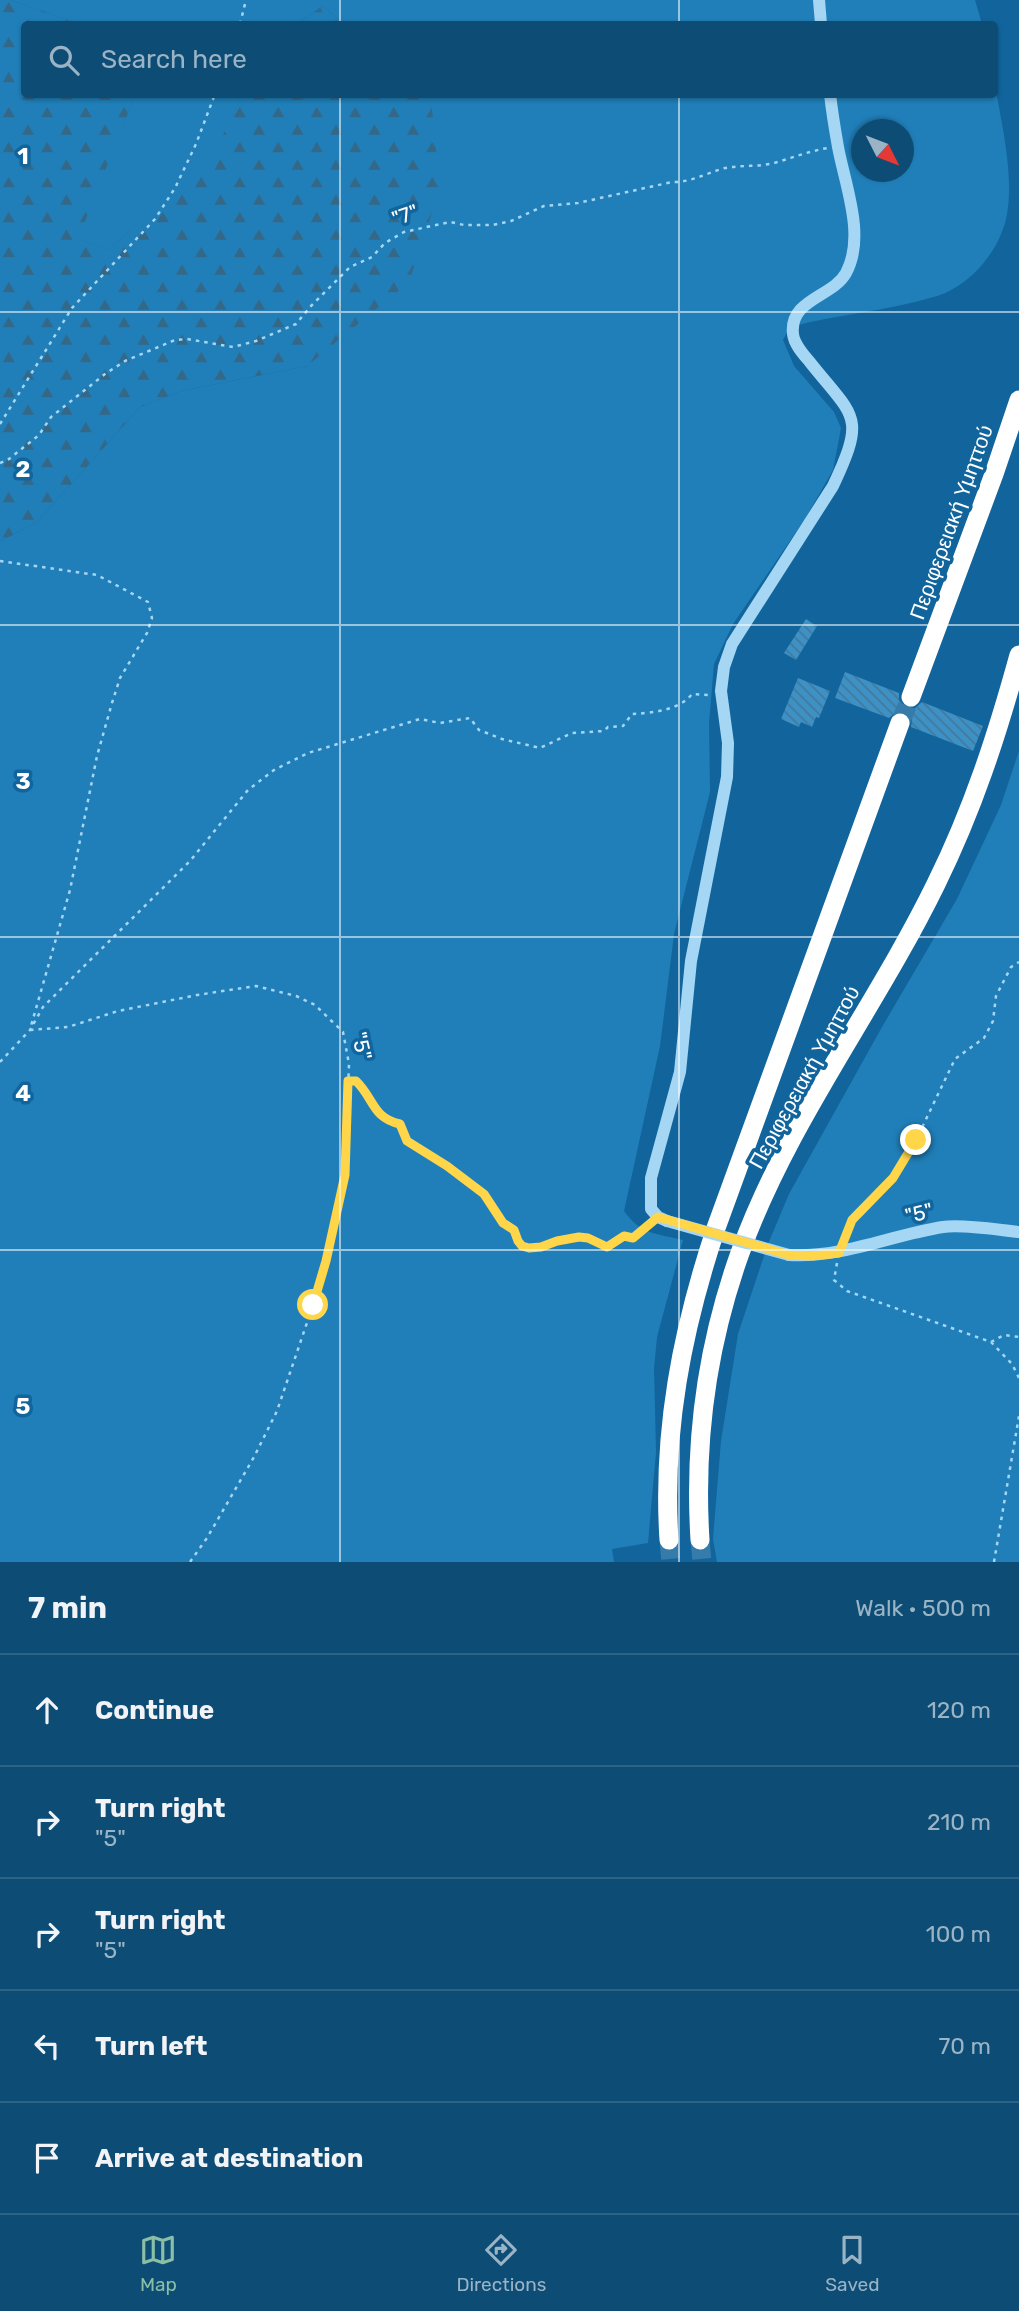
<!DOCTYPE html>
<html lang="en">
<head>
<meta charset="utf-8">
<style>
	body { margin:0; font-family:Rubik,sans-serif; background:#16537a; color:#f1f3f6 }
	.compass { position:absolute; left:851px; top:119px; width:63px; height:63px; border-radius:50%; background:#0d4c75; box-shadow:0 2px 5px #0004; rotate:132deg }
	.stop { position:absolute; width:21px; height:21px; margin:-16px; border:5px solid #ffd54a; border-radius:50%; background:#fff }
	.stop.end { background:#ffd54a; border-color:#fff; box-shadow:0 2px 7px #0008 }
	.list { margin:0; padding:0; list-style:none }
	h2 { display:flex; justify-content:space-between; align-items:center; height:91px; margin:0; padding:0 28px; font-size:30px }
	h2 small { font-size:23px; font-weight:400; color:#9ab4c5 }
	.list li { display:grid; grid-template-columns:46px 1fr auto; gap:21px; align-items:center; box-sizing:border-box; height:112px; padding:0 28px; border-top:2px solid #2d6387 }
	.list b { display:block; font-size:26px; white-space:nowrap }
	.list p { margin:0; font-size:23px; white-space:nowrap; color:#9ab4c5 }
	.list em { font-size:23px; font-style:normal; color:#9ab4c5 }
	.icon { flex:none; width:38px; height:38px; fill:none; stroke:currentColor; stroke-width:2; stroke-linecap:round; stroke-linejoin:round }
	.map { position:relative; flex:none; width:1019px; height:1562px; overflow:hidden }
	.search { position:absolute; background:#0d4c75; box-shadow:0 2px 5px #0004; left:21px; right:21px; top:21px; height:77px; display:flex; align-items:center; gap:18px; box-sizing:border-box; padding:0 24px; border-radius:7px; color:#9ab4c5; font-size:26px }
	.sheet { height:651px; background:#0d4c75 }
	nav { display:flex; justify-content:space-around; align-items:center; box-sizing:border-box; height:98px; border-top:2px solid #2d6387; background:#0d4c75; font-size:19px; color:#9ab4c5 }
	nav a { display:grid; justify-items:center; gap:4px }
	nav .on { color:#8abfa5 }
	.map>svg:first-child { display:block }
	.grass { fill:#207fb9; fill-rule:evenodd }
	.forest { fill:url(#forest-firs) }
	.building { fill:url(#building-back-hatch) }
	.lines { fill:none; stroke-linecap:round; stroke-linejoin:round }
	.highway-tunnel { stroke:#357cab; stroke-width:19; stroke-dasharray:19 10; stroke-linecap:butt }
	.path { stroke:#a5d6f4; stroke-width:2.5; stroke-dasharray:3.5 5; stroke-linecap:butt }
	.minor { stroke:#a5d6f4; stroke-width:12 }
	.highway { stroke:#fff; stroke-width:19 }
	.minor-bridge { stroke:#a5d6f4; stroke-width:12 }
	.route { stroke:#ffd54a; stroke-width:9 }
	.grid { fill:none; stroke:#fff; stroke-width:2; stroke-opacity:0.55 }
	.labels { text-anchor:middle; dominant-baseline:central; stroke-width:7; stroke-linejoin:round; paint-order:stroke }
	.street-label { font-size:21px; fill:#fff; stroke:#11659c }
	.grid-label { font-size:23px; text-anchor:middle; font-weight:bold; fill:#fff; stroke:#11659c; stroke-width:7; stroke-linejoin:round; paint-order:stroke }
</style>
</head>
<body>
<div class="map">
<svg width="1019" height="1562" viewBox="0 0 1019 1562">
	<defs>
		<pattern id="forest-firs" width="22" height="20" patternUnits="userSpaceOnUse" patternTransform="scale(1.75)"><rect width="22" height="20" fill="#207fb9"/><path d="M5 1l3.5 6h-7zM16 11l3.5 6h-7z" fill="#346888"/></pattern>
		<pattern id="building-back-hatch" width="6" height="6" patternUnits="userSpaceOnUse" patternTransform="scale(1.75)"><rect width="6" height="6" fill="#3e91c5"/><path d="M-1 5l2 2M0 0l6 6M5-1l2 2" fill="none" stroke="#43799b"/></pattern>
	</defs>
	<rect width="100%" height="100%" fill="#11659c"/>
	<path class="grass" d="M10,0h965l7,24h-638l-21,-18 -26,18h-217z
		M995,86c7,39 20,94 11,133 -8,34 -37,67 -69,77 -48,15 -99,18 -147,31l-7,13 11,26 40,46 7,16 -8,42 -28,49 -72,105 -19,40 -5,59 1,69 -36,142 -14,112 -36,165c16,23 34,23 59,29l-26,97 -3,31 2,84 -8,91 -36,6 2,13h-614v-1021l36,-18 104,-116 41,-16 126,-25 124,-266 -5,-5 569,-1zM862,130h42v42h-42z
		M135,95h107l-29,63 -105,92 -31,-11z
		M1019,751v811h-302l-4,-23 8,-98 17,-107 30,-90 21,-50 93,-167 75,-128 44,-94z"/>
	<path class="forest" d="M0,0h10l70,24h-56v70l111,1 -57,144 30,11 104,-92 30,-63h184l5,4 9,90 -31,93 -102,84 -126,25 -41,16 -104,116 -36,18z
		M323,6l21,18h-47z"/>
	<path class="building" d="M806,619l11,7 -21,34 -12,-7z
		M845,672l54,21v7l7,8 8,1 8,-7 61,24 -10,25 -62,-24 1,-7 -7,-8 -8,-1 -8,7 -54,-20z
		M798,678l32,13 -11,27 -3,-1 -4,10 -11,-5 -2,5 -18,-8z"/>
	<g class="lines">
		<path class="highway-tunnel" d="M900,723l11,-26
			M669,1540l2,22
			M700,1540l2,22"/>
		<path class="path" d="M240,24l6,-24
			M0,424l72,-116 83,-89 20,-31 21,-44 19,-50
			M0,463l9,-4 30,-24 12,-18 54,-43 20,-13 50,-21 12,-1 46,8 23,-6 40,-17 15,-18 39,-39 22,-10 13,-14 19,-11 46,-10 14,3h29l18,-4 33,-15 34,-3 94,-21c18,1 34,-9 53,-14 16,-3 33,-1 49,-5 18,-5 35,-12 54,-15
			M0,561l97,14 51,27 4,16 -5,15 -27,45 -8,25 -15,53 -27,134 -39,136
			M30,1030l38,-3 50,-16 79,-16 59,-9 40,10 19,9 28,27 6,32 -4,111 -19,86 -13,44 -36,106 -23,46 -47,81 -17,24
			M0,1062l30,-32 13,-23 147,-146 58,-71 26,-20 34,-17 112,-34 20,4 30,-5 9,12 23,9 38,9 32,-15 32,-2 4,-4 15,-1 9,-12c20,-1 48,-4 60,-20l16,1
			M348,1081h8c18,17 16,38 44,43l6,17 42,25 36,28 19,29 11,7 4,11 4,5 7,2 12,-1 8,-1 8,-5 22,-4 9,1 19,9 17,-12 9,3 17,-13
			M845,1237l7,-17 41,-42 23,-38 39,-81 29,-21 9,-17 3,-25 15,-29 8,-5
			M837,1263l-3,17 13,11 144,51 21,22 7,14
			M991,1342l13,-7 15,2
			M994,1562l25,-146"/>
		<path class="minor" d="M819,0l2,24
			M667,1221l-9,-4 -7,-8v-31l29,-106 11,-111 36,-184 1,-34 -7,-52 3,-24 8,-23 101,-158c34,-72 21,-68 -24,-125 -6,-7 -15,-17 -16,-27 -4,-35 40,-37 53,-61 20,-37 -1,-88 -8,-126 -3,-17 -6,-35 -8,-53
			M789,1255c54,3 102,-20 154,-28 20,-3 55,3 76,5"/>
		<path class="highway" d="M911,697l83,-223 25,-74
			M669,1540c-7,-108 13,-210 47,-312l184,-505
			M700,1540c-6,-97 7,-195 40,-287 47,-131 135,-244 196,-369 37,-75 61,-149 83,-229"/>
		<path class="minor-bridge" d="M667,1221l122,34"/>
	</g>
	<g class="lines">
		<path class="route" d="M313,1305l13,-44 19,-86 3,-94h8c18,17 16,37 44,43l7,17 40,25 37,28 19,29 11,7 4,11 4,5 7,2 12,-1 16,-6 22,-4 9,1 19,9 17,-11 9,2 25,-21 131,38 23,1 27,-3 13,-33 41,-42 23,-38"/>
	</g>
	<path class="grid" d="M340,0v24M679,0v24M340,94v1468M679,94v1468M0,312h1019M0,625h1019M0,937h1019M0,1250h1019"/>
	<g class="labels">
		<g class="street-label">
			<text transform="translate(405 215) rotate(-19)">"7"</text>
			<text transform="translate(951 522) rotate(-70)">Περιφερειακή Υμηττού</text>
			<text transform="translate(362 1046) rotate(77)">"5"</text>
			<text transform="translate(804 1077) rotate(-61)">Περιφερειακή Υμηττού</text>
			<text transform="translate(919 1213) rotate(-14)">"5"</text>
		</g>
	</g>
	<g class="grid-label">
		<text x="23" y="164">1</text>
		<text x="23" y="477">2</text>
		<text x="23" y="789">3</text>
		<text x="23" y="1101">4</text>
		<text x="23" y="1414">5</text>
	</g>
</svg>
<svg class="compass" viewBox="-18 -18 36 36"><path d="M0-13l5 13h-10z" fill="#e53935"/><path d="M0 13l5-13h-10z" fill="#9ab4c5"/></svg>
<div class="stop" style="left:313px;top:1305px"></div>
<div class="stop end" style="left:916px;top:1140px"></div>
<div class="search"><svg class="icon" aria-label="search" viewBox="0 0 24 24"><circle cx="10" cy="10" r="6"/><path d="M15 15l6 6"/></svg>Search here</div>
</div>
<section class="sheet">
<h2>7 min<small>Walk · 500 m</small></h2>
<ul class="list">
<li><svg class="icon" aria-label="ahead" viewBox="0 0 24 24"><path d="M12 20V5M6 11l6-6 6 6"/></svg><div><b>Continue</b></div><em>120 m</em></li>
<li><svg class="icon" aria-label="right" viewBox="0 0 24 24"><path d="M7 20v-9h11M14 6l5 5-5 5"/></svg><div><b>Turn right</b><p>&quot;5&quot;</p></div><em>210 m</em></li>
<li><svg class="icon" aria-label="right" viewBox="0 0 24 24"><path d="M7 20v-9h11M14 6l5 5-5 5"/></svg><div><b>Turn right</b><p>&quot;5&quot;</p></div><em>100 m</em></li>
<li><svg class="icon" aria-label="left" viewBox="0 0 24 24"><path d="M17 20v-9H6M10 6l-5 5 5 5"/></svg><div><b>Turn left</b></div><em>70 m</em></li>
<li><svg class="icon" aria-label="arrive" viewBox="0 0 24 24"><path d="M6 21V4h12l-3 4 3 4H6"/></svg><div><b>Arrive at destination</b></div></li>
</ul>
</section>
<nav>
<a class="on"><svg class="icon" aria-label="map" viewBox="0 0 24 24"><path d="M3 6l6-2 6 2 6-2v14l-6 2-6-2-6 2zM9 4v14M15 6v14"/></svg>Map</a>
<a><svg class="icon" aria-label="directions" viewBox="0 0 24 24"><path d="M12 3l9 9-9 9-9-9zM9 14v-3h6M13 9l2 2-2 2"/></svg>Directions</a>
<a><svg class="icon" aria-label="saved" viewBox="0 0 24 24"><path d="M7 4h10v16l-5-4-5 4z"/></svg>Saved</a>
</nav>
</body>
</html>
